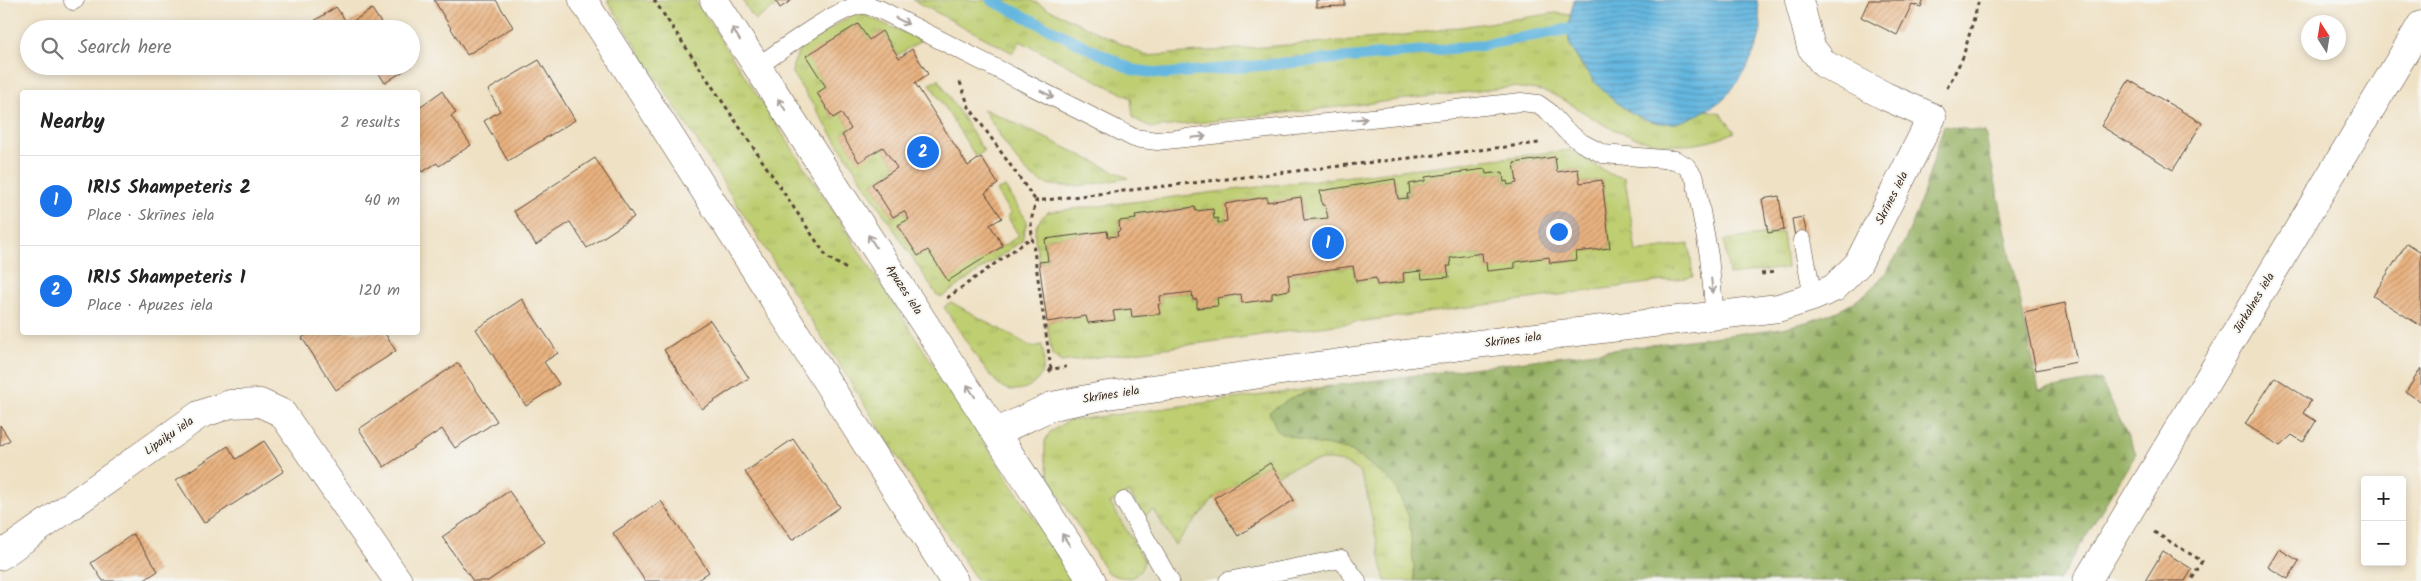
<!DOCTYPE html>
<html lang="en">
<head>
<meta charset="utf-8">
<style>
	body { margin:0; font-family:Kalam,sans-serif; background:#f6f6f6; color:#222 }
	.controls { position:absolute; right:15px; bottom:15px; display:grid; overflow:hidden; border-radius:5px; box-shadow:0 2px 8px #0003 }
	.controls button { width:45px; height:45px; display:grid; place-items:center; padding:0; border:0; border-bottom:1px solid #e0e0e0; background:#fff; color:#222; font:25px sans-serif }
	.compass { position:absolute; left:2301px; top:15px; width:45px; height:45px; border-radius:50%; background:#fff; box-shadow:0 2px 8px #0003; rotate:348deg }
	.you { position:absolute; left:1558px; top:231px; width:18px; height:18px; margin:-12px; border:4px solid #fff; border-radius:50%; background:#1a73e8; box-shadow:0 0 0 8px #1a73e833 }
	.badge { display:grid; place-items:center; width:32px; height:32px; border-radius:50%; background:#1a73e8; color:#fff; font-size:16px; font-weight:700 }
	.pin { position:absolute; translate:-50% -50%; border:2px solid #fff; box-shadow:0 1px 5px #0006 }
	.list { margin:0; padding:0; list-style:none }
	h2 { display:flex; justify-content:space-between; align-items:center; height:65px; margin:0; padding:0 20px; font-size:21px }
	h2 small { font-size:16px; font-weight:400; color:#767676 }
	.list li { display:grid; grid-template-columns:32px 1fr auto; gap:15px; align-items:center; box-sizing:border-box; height:90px; padding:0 20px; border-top:1px solid #e0e0e0 }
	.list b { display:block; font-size:19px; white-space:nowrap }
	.list p { margin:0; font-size:16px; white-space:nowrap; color:#767676 }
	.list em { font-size:16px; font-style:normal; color:#767676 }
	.icon { flex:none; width:28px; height:28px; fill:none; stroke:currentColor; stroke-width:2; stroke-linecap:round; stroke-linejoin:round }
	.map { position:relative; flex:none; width:2421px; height:581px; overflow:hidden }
	.search { position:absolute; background:#fff; box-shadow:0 2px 8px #0003; left:20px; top:20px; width:400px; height:55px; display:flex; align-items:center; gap:12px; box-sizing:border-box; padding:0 18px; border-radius:28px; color:#767676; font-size:19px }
	.panel { position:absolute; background:#fff; box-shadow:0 2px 8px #0003; left:20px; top:90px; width:400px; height:245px; border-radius:5px }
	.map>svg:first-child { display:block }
	.built { fill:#dfd8b7 }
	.grass { fill:url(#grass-tufts); stroke:#7c7c48 }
	.forest { fill:url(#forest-firs); stroke:#686e40 }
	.water { fill:url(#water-rules); stroke:#50707f }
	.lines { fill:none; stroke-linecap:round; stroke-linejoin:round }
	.stream { stroke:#65b7e0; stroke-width:11 }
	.building { fill:url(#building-hatch) }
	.service-casing { stroke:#564537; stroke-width:19 }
	.minor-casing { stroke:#564537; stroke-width:29 }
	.tertiary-casing { stroke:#564537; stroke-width:29 }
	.path { stroke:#564537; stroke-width:3; stroke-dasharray:4 4; stroke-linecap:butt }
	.service { stroke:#fff; stroke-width:18 }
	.minor { stroke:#fff; stroke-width:28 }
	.tertiary { stroke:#fff; stroke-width:28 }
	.oneway { stroke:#a79f9a }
	.labels { text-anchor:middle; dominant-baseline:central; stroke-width:4; stroke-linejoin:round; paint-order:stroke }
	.street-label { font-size:12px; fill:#3b2a1e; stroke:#f6f6f2 }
</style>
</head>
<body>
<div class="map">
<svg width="2421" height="581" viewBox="0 0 2421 581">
	<defs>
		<pattern id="grass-tufts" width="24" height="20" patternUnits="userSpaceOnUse" patternTransform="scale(1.25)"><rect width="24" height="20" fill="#bece71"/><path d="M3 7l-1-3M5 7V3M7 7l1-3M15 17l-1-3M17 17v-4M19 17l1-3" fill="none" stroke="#a4b161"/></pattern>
		<pattern id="forest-firs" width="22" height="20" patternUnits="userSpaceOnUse" patternTransform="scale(1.25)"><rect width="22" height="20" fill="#96b163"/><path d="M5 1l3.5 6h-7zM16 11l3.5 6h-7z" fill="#7c9051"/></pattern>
		<pattern id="water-rules" width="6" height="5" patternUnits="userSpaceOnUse" patternTransform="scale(1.25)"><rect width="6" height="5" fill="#65b7e0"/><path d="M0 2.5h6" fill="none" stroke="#5495b5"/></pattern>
		<pattern id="building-hatch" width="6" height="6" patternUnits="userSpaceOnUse" patternTransform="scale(1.25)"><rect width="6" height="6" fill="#e9b280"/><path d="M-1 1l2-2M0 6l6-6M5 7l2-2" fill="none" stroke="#be9168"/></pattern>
	</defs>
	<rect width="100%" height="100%" fill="#f6f6f2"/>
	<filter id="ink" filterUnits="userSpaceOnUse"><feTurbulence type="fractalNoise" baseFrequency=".02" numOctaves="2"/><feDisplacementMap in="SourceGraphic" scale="10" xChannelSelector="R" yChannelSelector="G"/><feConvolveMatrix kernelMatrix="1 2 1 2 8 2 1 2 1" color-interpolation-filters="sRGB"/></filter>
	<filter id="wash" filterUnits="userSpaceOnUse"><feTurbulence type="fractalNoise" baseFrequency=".0096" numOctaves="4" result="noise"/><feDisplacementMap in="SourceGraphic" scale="20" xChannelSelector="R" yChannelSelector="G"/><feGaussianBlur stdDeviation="1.12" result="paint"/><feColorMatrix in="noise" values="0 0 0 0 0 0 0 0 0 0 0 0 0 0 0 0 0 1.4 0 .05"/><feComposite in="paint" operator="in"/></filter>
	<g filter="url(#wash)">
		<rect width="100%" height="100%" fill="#efe1c4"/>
		<path class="built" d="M1217,429l131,26 38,34 18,92h-276l-1,-6 -51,-80z"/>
		<path class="grass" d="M607,0h88l380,581h-98z
			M742,0h33l3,5 -23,15z
			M913,0h117l117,56 244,-19 165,-24 14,2 -1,28 13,23 33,35 24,16 17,5 19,1 31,-13 14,3 15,19c-43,21 -86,15 -128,-6 -19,-9 -36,-24 -56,-32 -11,-5 -26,-5 -38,-7l-361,41 -19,-10 -2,-20 -111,-57 -7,12z
			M857,12l65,28 -24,15 -16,-24 -13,9 -11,-16 -51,32 19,31 -9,6 16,25 8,-5 10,16 -9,6 17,26 24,-14 14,21 -25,16 21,33 11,-6 5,8 -10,7 19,30 10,-6 20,30 71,-44 -12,-20 4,-2 -15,-23 9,-4 22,34 -5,20 -80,56 -6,-3 -144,-221 1,-8 7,-17z
			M938,79l46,72 -8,6 -46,-73z
			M983,109l19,8 126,61c-25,4 -55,12 -81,6 -25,-5 -50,-55 -64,-75z
			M1570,150l40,24 15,4 11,74 53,-8 4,33 -632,85 -9,-7 -5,-33 39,-6 2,7 26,-3 -1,-9 18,-2 2,8 26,-3 -1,-10 3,-1 -1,-7 32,-4 1,8 4,-1 1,9 19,-2v-8l24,-4 1,8 30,-3v-6l16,-18 65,-9 3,15 20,-3 1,7 27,-3 -1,-9 18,-2 1,8 27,-2 -2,-11h4l-1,-8 32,-5 1,9h3l1,9 28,-9 34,-5 2,6 26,-3 -1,-8 34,-4 -8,-68 -22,3 -2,-14 -21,3 -2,-15 -40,6 2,20 -9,2 -1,-4 -3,1 -1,-10 -17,2 -1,-4 -60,7v4l-16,3 1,10h-3v4l-9,1 -3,-20 -74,12 1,14h3l3,13 -24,2 -3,-23 -34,5 -1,-5 -40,7 1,17 -9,2v-5l-4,1 -1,-10 -17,2 -1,-4 -60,8 1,4 -17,2 1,10 -3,1 1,4 -10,1 -1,-6 -62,8 3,22 -9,1c-3,-23 -11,-34 9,-50z
			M1783,232l4,36 -58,7 -5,-35z
			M951,302l81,45 10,-2c3,15 4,29 -9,39 -8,6 -20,8 -29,4 -14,-6 -50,-66 -60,-81z
			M1332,386l-35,9 -27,18 8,18 32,11 42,9 41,31 16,35 6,64h-30l-19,-92 -7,-18c-6,-3 -14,-9 -21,-10 -20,-4 -43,4 -60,14l-8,-12 -56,35 -39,47 -21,-35 -10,6 -15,-24 -19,11 34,57c-4,21 -20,21 -37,12l-57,-91 -5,-23v-17l5,-9 17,-11z"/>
		<path class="forest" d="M1944,126l41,6 54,259 61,-12 36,74 -77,128h-644l-6,-64 -16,-35 -41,-31 -42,-9 -32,-10 -9,-20 26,-16 37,-10 450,-58c25,-6 50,-12 72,-26 56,-36 70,-116 90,-176z"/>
		<path class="water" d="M1574,0h183c1,10 6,25 3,34 -5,21 -20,48 -35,63 -8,9 -38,24 -50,26 -40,5 -79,-34 -97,-65 -3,-5 -8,-11 -9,-17 -2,-13 2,-28 5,-41z"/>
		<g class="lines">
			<path class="stream" d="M991,0l142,70 32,4 312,-28 92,-17"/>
		</g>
		<g id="blocks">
			<path class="building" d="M434,0h62l17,27 -46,28z
				M775,0h17l-12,8z
				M1316,0h29v6l-29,1z
				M1869,0h55l-3,7 -9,-3 -15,31 -36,-18z
				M336,7l12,17 -7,5h-34l-2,-2z
				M372,9l13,20h-34l-3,-5z
				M858,24l11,16 13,-9 17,27 13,-9 16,25 -13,9 53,83 13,-9 17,27 -13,9 17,25 -12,7 13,21 -55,35 -20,-31 -10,6 -20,-31 11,-6 -5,-8 -11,6 -21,-33 25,-16 -14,-21 -24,15 -17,-27 9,-6 -10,-16 -8,5 -16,-25 9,-6 -20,-31z
				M539,60l36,60 -67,41 -24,-40 16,-10 -12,-21z
				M374,66h37l-26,17z
				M2129,80l73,43 -29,47 -72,-44z
				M442,91l14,22 -5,3 20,29 -32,21 -2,-3 -15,9 -4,-7v-57z
				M1555,157l2,15 21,-3 2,14 22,-3 8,68 -34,4 1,8 -27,3 -1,-6 -34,5v6l-28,3 -1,-9h-3l-1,-9 -32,5 1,8h-4l2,11 -27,2 -1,-8 -18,2 1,9 -27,3 -1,-7 -20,3 -3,-15 -65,9 2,15 -18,3v6l-30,4 -1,-9 -24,4 1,8 -21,2v-9l-4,1 -1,-8 -32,4 1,8h-3l2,10 -28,3 -1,-8 -18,2 2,9 -27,3 -2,-7 -39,6 -8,-60 9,-1 -3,-22 62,-8 1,6 10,-1 -1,-4 3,-1 -1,-10 17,-2 -1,-4 60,-8 1,4 17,-2 1,10 4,-1v5l9,-2 -2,-17 42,-7v5l34,-5 3,23 24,-2 -3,-13h-3l-2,-14 75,-12 3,20 10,-1 -1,-4h3l-1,-10 16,-3v-4l60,-8 1,5 17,-2 1,10 3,-1 1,4 9,-2 -3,-20z
				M595,158l39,59 -47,31 -17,-26 -34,23 -22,-34z
				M1779,196l5,34 -16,3 -6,-34z
				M1803,217l4,18 -12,2 -3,-18z
				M2407,243l14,9v74l-48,-30z
				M522,299l36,54 -14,9 15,22 -33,22 -50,-77z
				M2065,303l12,59 -41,8 -12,-58z
				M710,320l39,58 -47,31 -38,-59z
				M310,332h74l12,19 -60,39 -34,-52z
				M458,363l39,58 -42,27 -13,-19 -58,38 -25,-38z
				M2421,368v34l-15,-10z
				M2275,377l36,24 -8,12 13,8 -13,21 -11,-7 -12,11 -35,-22z
				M0,425l10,15 -10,6z
				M793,439l47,68 -48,33 -47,-68z
				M264,441l20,30 -80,52 -28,-43 52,-34 8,13z
				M1270,463l24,37 -56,36 -24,-38z
				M509,491l36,51 -57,39h-15l-31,-44z
				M661,501l48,71 -13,9h-51l-32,-48z
				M133,534l25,37 -15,10h-40l-12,-18z
				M2279,549l20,12 -11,18 -20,-12z
				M2163,551l29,18 -7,12h-40z"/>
		</g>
	</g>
	<g filter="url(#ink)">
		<use href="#blocks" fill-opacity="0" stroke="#564537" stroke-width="1"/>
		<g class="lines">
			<g class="service-casing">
				<path id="service" d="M73,1l2,-1
					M757,67c20,-14 85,-63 107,-62 5,0 10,3 15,4l255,129 23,3 364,-39 17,2 10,7 17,19 17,13 21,11 72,6 11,6 9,12 14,78 6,60
					M1802,240l11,57
					M1124,501l46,80
					M1228,581l113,-22 16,22"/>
			</g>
			<g class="minor-casing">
				<path id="minor" d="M714,0l378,581
					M997,432l55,-26 56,-11 369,-51 301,-36 35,-11 21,-9 24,-24 74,-147 -47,-21 -61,-32 -13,-17 -12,-47
					M0,556l199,-141 31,-11 30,-1 22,10 116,168"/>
			</g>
			<g class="tertiary-casing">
				<path id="tertiary" d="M583,0l371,581
					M2087,581l334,-556"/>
			</g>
			<path class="path" d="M654,0l173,257 21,13
				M960,82l9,25 67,94
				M1947,88l16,-31 16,-57
				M1761,274l14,-2
				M947,298l85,-61
				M1051,369l-19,-132 -1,-16 5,-20 503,-58
				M1049,372l2,-3 15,-2
				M2154,532l48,29 -11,20"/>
			<use href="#service" class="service"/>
			<use href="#minor" class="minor"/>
			<use href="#tertiary" class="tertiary"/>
		</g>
		<defs><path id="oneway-shaft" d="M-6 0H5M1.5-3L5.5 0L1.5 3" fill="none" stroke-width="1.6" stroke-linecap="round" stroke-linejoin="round" transform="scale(1.25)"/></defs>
		<g class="oneway">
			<use href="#oneway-shaft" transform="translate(902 21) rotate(27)"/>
			<use href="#oneway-shaft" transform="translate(736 34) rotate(-122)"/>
			<use href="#oneway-shaft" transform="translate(1047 94) rotate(27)"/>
			<use href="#oneway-shaft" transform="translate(782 105) rotate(-123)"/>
			<use href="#oneway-shaft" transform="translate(1360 119) rotate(-6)"/>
			<use href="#oneway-shaft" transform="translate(1199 137) rotate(-6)"/>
			<use href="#oneway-shaft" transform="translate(872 241) rotate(-123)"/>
			<use href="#oneway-shaft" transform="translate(1712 286) rotate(84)"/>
			<use href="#oneway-shaft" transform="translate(971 391) rotate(-123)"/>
			<use href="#oneway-shaft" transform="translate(1066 540) rotate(-123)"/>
		</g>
	</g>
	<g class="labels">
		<g class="street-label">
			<text transform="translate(1892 198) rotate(-63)">Skrīnes iela</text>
			<text transform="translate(904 290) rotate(57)">Apuzes iela</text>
			<text transform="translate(2254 303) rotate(-59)">Jūrkalnes iela</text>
			<text transform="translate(1513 340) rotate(-7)">Skrīnes iela</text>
			<text transform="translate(1111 395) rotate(-9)">Skrīnes iela</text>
			<text transform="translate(169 436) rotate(-35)">Lipaiķu iela</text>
		</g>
	</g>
</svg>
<div class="controls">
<button>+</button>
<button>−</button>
</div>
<svg class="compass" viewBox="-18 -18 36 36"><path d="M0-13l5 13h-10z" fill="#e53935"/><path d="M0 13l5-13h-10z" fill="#767676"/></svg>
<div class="you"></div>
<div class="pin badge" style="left:1328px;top:243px">1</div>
<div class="pin badge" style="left:923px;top:152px">2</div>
<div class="search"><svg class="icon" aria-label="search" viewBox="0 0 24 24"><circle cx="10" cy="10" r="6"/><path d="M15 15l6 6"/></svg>Search here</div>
<section class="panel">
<h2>Nearby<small>2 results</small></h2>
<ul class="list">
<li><span class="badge">1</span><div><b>IRIS Shampeteris 2</b><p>Place · Skrīnes iela</p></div><em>40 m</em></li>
<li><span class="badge">2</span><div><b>IRIS Shampeteris 1</b><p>Place · Apuzes iela</p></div><em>120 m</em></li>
</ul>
</section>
</div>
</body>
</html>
